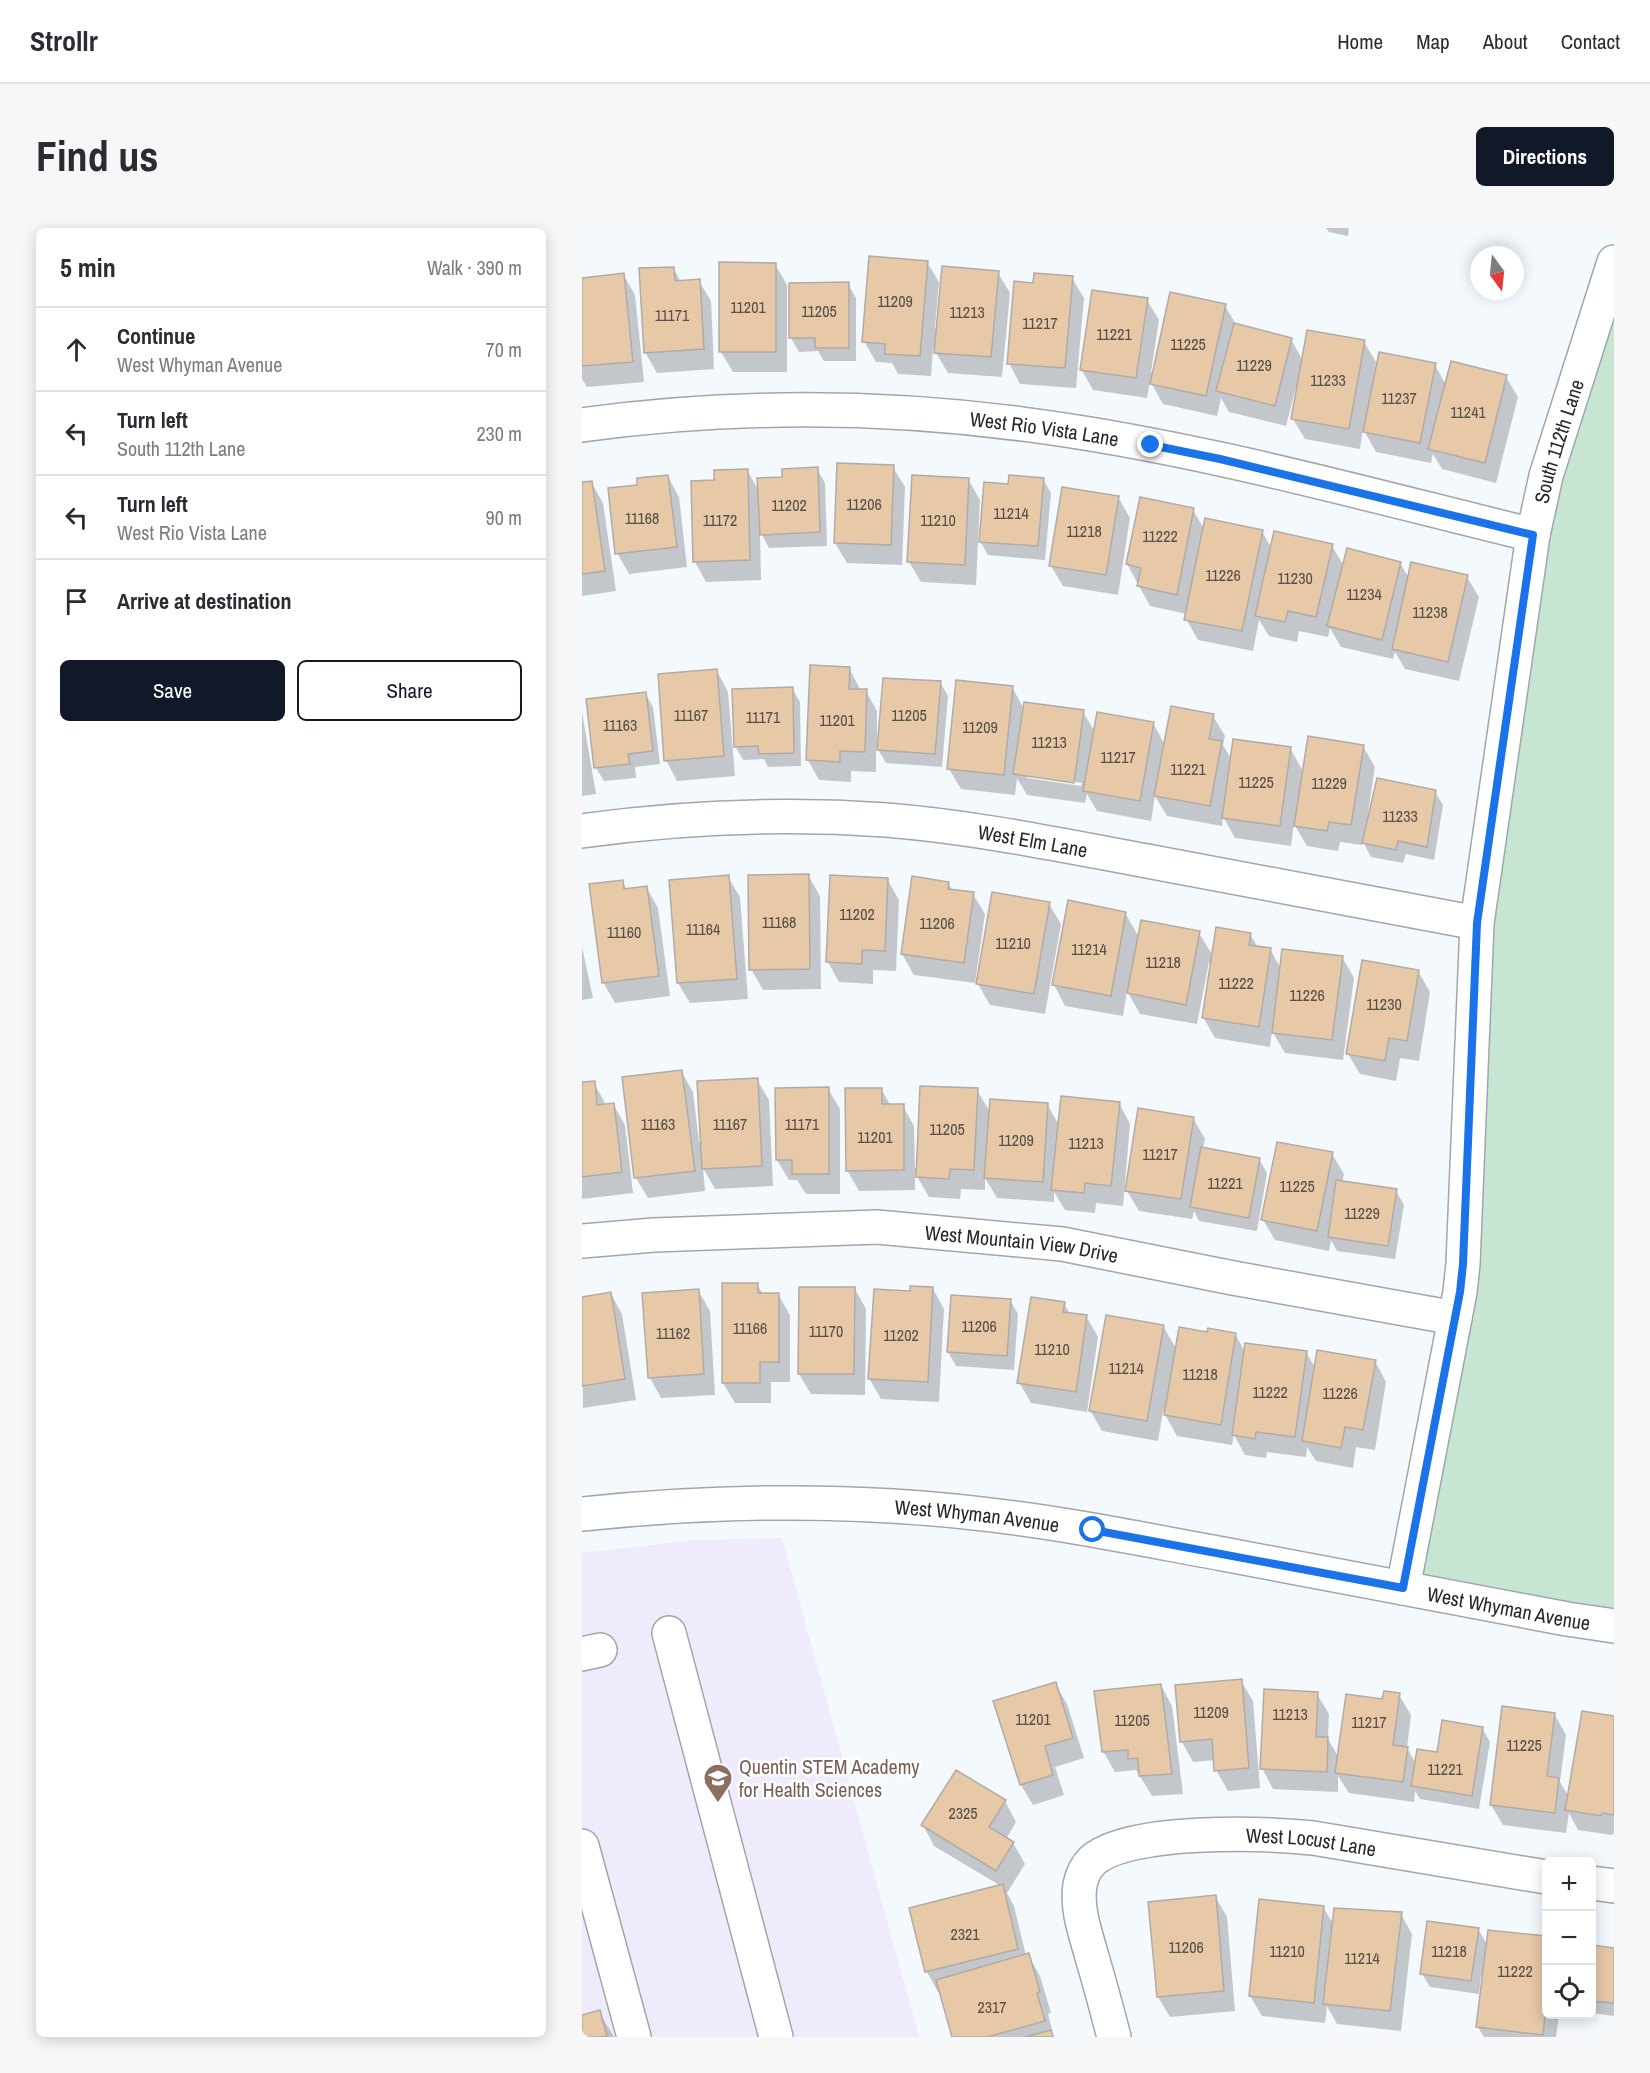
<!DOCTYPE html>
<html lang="en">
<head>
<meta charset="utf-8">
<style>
	body { margin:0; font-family:"Archivo Narrow",sans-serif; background:#f7f7f7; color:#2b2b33 }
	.controls { position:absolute; right:18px; bottom:18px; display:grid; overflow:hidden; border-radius:9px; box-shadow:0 3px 15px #0003 }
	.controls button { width:54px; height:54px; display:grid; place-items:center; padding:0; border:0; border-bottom:2px solid #e1e1e2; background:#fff; color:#2b2b33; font:30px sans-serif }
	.compass { position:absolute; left:888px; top:18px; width:54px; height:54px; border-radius:50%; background:#fff; box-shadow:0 3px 15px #0003; rotate:165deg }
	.stop { position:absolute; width:18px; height:18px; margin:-14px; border:4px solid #1a73e8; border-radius:50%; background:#fff }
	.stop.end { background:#1a73e8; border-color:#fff; box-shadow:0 2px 6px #0008 }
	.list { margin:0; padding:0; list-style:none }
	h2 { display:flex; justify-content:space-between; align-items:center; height:78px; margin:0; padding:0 24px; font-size:26px }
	h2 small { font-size:20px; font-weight:400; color:#7c7c81 }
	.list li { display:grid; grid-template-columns:39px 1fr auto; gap:18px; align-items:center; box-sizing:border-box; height:84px; padding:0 24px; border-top:2px solid #e1e1e2 }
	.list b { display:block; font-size:22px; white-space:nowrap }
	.list p { margin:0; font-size:20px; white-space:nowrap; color:#7c7c81 }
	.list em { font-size:20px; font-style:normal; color:#7c7c81 }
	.actions { display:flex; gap:12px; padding:18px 24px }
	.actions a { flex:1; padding:14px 0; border:2px solid #111827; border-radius:9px; text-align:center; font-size:21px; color:#111827 }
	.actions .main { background:#111827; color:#fff }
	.icon { flex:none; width:33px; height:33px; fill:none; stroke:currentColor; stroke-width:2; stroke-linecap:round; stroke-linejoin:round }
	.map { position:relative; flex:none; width:1032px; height:1809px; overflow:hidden; border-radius:9px }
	header { display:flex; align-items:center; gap:36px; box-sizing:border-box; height:84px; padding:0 30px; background:#fff; border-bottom:2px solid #e1e1e2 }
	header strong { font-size:28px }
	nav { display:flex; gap:33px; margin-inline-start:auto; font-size:21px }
	.intro { display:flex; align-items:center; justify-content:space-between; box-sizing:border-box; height:144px; padding:0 36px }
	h1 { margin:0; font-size:42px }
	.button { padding:15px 27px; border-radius:9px; background:#111827; color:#fff; font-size:21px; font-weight:700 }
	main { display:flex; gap:36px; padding:0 36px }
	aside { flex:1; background:#fff; border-radius:9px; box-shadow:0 3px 15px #0003 }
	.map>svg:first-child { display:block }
	.education { fill:#efebfd }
	.green { fill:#c6e6d3 }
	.shadow { fill:#0003; fill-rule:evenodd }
	.building { fill:#e7c8a7; stroke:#b0aba7; stroke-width:1.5 }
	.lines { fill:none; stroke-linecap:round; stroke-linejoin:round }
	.minor-casing { stroke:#a2a6ab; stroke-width:36 }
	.minor { stroke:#fff; stroke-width:33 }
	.route { stroke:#1a73e8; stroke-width:8 }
	.labels { text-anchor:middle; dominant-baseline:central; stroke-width:5; stroke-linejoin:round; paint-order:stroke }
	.number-label { font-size:16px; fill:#565049 }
	.street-label { font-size:20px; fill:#26282a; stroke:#fff }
	.education-label { font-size:20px; fill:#785e54; stroke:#fff; text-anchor:start }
</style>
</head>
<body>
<header>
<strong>Strollr</strong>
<nav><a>Home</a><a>Map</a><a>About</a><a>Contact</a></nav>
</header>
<div class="intro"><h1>Find us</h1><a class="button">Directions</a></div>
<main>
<aside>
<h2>5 min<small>Walk · 390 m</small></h2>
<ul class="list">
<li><svg class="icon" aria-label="ahead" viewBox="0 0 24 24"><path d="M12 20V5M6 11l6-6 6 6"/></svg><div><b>Continue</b><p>West Whyman Avenue</p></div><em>70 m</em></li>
<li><svg class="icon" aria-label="left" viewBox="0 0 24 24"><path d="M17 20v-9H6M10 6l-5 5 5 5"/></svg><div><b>Turn left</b><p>South 112th Lane</p></div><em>230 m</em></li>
<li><svg class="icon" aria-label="left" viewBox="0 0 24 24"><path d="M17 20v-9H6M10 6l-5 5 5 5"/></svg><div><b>Turn left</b><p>West Rio Vista Lane</p></div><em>90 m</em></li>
<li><svg class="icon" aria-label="arrive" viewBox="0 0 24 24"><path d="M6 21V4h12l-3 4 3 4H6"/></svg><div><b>Arrive at destination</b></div></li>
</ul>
<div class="actions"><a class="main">Save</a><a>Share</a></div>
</aside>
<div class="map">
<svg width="1032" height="1809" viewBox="0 0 1032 1809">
	<rect width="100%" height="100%" fill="#f4f9fe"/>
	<path class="education" d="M200,1310l137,499h-337v-484l112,-13z"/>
	<path class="green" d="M1032,34v1364l-211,-38 47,-239 25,-384 58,-430z"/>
	<path class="shadow" d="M744,0h23l-1,8 -19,-4z
		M345,34l12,20 -4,46h3l60,-55 12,20 -8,84 -54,-4 -15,-25 -2,28 -33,-2 -6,-11 -16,-1 -12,-21z
		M139,36h54l12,21v87h-54l-12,-20z
		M91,40l8,14 18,-1 12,20 3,68 -57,4 -12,-21z
		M41,46l12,21 9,87 -57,5 -5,-8v-100z
		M490,50l12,20 -8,90 -56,-4 -11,-21 26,-79z
		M208,56h58l8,14v63h-32l-6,-10 -19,1 -8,-14z
		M565,72l12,20 -8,52h3l71,-66 12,20 54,13 12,22 61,-19 12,20 -2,12 61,-9 11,20 60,-8 12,20 -22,86 -54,-14 -9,-15 -2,9 -55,-11 -13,-23 -3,20 -55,-10 -12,-20 6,-32h-3l-10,39 -57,-14 -8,-14 -4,18 -54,-12 -13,-23 -3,17 -54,-8 -12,-21z
		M311,239l12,20 -3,78 -55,-2 -12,-20z
		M235,241l8,14 2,63 -58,2 -9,-17 1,49 -55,2 -11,-20 21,-81 31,-11 13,23 24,-15z
		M86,249l11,20 8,70 -58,7 -12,-21 22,-67z
		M386,251l12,21 -4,85 -55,-3 -12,-20z
		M461,251l8,14 -6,67 -57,-5 -9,-16 31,-53z
		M9,254l12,21 13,88 -34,5v-112z
		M536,269l12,21 -12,77 -55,-9 -12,-20z
		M611,282l11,19 58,2 10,18 60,-3 12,20 56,-3 9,15 58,-1 12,20 -20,84 -54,-12 -10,-17 -2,7 -52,-12 -11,-19 -2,9 -29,-6 -2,11 -28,-6 -10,-16 -6,31 -55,-11 -12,-21 1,-5 -37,-8 -23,-42z
		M267,440l12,23h5l11,20v27l2,1 61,-57 8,14 -6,71 -56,-4 -10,-17v26l-25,-1v11l-32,-2 -11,-20z
		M135,443l11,21 7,84 -58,5 -11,-21z
		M430,459l12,22 59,3 12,20 58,-9 12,22 48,-29 12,20 -2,9 9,15 58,-12 14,25 59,-27 12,21 -7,46 67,-21 8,13 -9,55 -28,-6 -3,9 -32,-6 -8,-15 -1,3 -22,-3 -2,9 -31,-5 -13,-22 -3,22 -56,-8 -12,-21 -1,9 -55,-10 -12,-20 -4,25 -54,-10 -10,-17 -2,9 -58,-8 -10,-17 -2,17 -54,-6 -12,-20zM445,547l55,8 -1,3 -54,-8z
		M210,460l8,14 1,64 -33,1 -4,-8 -21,1 -9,-16z
		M63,465l8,14 7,57 -25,3 1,11 -32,3 -8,-13z
		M0,484l14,82 -14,2z
		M226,647l12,21 1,93 -58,1 -12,-21z
		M146,649l12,20 8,102 -58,4 -12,-20z
		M305,651l12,21 -3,71 -23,-1v14l-34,-2 -11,-20z
		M40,653l5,9 19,-3 12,21 12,88 -55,7 -12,-21z
		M366,655l5,8 20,3 12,20 -10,69 -61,-8 -12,-21z
		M467,676l12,20 -16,90 -55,-9 -12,-21z
		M543,685l14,24 60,-4 14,23 37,-22 8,14 12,1 11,20 61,-12 12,21 -11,82 -58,-7 -13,-22 -2,16 -55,-9 -12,-21 9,-54 -3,-1 -12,62 -57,-10 -13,-23 -4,25 -58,-10 -11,-21z
		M0,719l11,51 -11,2z
		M836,743l12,21 -11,69 -19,-3 -4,23 -36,-7 -12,-20z
		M99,843l12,21 6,50h3l55,-62 12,20 4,86 -58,3 -12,-21 2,23 -57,7 -12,-20z
		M12,855l12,22 7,-1 12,21 8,68 -51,6v-115z
		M246,861l12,20v85h-34l-9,-14h-8l-12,-20z
		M299,861l10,17h12l11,20 1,42h3l59,-78 13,22 57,-8 12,21 60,-22 11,21 -7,82 -27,-3 -1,10 -30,-3 -11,-18v10l-57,-4 -12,-20v12l-24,-1 -1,10 -31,-2 -14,-24v17l-56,1 -12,-21z
		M611,890l12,21 -2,10 56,10 8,14 -10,58 -58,-10 -5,-10 -2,8 -53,-8 -12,-20z
		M750,926l12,20 -2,9 54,8 8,14 -9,54 -58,-8 -6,-11 -2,11 -54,-11 -12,-20z
		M175,1057l6,9h15l12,21v67h-19v21h-36l-12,-20z
		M273,1061l11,20 -1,86 -54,-1 -12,-20z
		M351,1061l11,20 -5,93 -58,-3 -12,-21 43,-86z
		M116,1062l12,21 5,84 -54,3 -11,-20z
		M29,1066l11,20 14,86 -53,8 -1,-109z
		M428,1072l8,14 -4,56 -58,-4 -8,-14z
		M482,1075l6,11 16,2 12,21 -11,75 -56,-9 -12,-21z
		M581,1098l14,24 32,-16h26l10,18h61l10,17 59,-8 11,21 -11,68 -19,-3 -3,21 -37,-7 -9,-14 -1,10 -39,-5 -1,6 -21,-3 -11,-20 -2,10 -55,-9 -14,-25 -5,30 -56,-10 -12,-21z
		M659,1453l12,20 7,87 -32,3 -12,-21 -1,-10 -22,2 -11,-20 -5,-56z
		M473,1456l12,20 17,54 -29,9 9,28 -31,10 -12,-20 -26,-83z
		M579,1457l11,21 11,88 -31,2 -16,-26 -21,2 -12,-21z
		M735,1466l12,20 -1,25 11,19 60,-63 12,20 -4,33 9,16 66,-36 8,14 -11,67 -59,-10 -5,-8 -1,11 -65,-9 -11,-17v16l-65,-3 -11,-21z
		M973,1487l11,20 -6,47 9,15 45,-79v115l-2,2 -34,-5 -9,-17 -3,20 -63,-8 -12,-20z
		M423,1573l11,21 -10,17 7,4 12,21 -18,29 7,13 12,50 2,-1 12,21 11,37 -3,1 6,23h-100l-13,-46 -3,1 -11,-20 74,-86 -67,-40 -11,-21z
		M633,1668l12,21 8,94 -65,6 -12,-20 -8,-93z
		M741,1679l11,18 67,-11 11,20 -11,97 -64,-7 -10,-18 -2,17 -63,-7 -12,-20z
		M896,1701l10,17 2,-15 56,7v76h13l-3,23h-72l-6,-10 6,-50 -3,-1 -2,18 -49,-7 -8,-13z
		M1010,1719l22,2v67l-22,-3z
		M17,1784l15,25h-32v-21z"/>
	<path class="building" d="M287,28l59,5 -8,95 -35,-2v-10l-23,-2z
		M137,34l57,1v89h-57z
		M360,38l57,5 -8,86 -57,-4z
		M92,39l1,14 25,-2 4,70 -60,4 -5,-85z
		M42,45l9,89 -51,4v-88z
		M452,45l39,3 -8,92 -58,-4 7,-83 19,2z
		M267,54v66h-34v-10h-26v-55z
		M510,62l56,8 -12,80 -56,-8z
		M588,64l56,12 -20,92 -56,-12z
		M652,95l58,15 -17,68 -59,-15z
		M725,102l58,10 -16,89 -58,-10z
		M797,124l57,11 -16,80 -57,-11z
		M869,133l56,14 -22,88 -57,-14z
		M255,235l57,2 -3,80 -57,-2z
		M236,239l2,65 -60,3 -3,-57 25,-1v-8z
		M166,241l2,91 -57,2 -2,-81 23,-1v-10z
		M86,247l9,72 -62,7 -7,-66 29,-3v-7z
		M330,247l57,3 -4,87 -58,-3z
		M427,247l35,3 -6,68 -59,-4 5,-60 24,2z
		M10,253l13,90 -23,3v-92z
		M480,259l57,9 -13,79 -57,-9z
		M558,269l54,11 -17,87 -40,-9 4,-18 -15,-4z
		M623,290l58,12 -21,101 -58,-11z
		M692,303l59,13 -17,73 -28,-6 -3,11 -30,-6z
		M765,320l54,14 -19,78 -55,-14z
		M829,334l57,13 -20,87 -56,-13z
		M228,437l40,2 -1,22h18l-2,63 -25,-1v11l-34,-2z
		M135,441l7,87 -60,5 -6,-87z
		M301,450l58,3 -6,73 -58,-4z
		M374,452l57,6 -9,89 -57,-6z
		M211,459l1,66 -35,1 -1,-8 -24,1 -2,-58z
		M64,464l7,59 -25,3 2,10 -36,4 -8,-69z
		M442,474l60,8 -10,73 -61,-9z
		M589,478l43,8 -5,25 13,2 -12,65 -56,-10z
		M515,484l57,10 -14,79 -57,-10z
		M726,508l56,9 -13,80 -22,-3 -2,9 -33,-5z
		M651,511l58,8 -11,79 -58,-8z
		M795,550l59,12 -9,57 -29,-6 -2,9 -34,-7z
		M227,646l1,95 -61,1 -1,-95z
		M147,647l8,104 -60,4 -8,-103z
		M248,647l58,3 -3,73 -23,-1v14l-36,-2z
		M330,648l37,6 -1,7 26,3 -10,71 -63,-9z
		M41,652l1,9 23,-3 12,90 -57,7 -13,-99z
		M410,664l58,10 -16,92 -58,-10z
		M486,672l58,12 -15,84 -59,-11z
		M559,692l59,11 -14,74 -59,-12z
		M634,699l35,6 -2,12 22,3 -12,79 -57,-9z
		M700,721l61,7 -11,84 -60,-7z
		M780,732l57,10 -12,71 -18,-3 -4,23 -39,-7z
		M100,842l13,101 -61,7 -12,-101z
		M176,850l4,88 -60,3 -5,-88z
		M13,853l2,24 17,-2 8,69 -40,5v-95z
		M338,858l58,2 -4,82 -24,-1 -1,10 -33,-2z
		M247,859v87h-37v-14h-16l-1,-72z
		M263,860h37v16h22v66l-58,1z
		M479,868l59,6 -9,84 -26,-3 -1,10 -33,-3z
		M408,871l58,4 -5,79 -59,-4z
		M556,880l56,9 -13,82 -56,-8z
		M695,914l56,10 -16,79 -56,-11z
		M619,919l59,11 -11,60 -59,-11z
		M754,952l61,9 -9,57 -60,-9z
		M140,1055h36v10h21v69h-19v21h-38z
		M328,1058l23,1 -5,95 -60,-3 6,-90 36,2z
		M217,1059h56l-1,87h-56z
		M117,1061l5,85 -56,4 -6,-85z
		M29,1064l14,87 -43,7v-89z
		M369,1067l60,4 -4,57 -60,-4z
		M449,1069l34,5 -2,10 24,3 -11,77 -59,-9z
		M524,1087l58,10 -17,96 -58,-10z
		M597,1099l28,5 1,-4 28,5 -15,92 -57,-10z
		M663,1115l62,8 -12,86 -39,-5 -1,7 -23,-4z
		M735,1122l59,10 -13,70 -18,-3 -4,21 -39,-7z
		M660,1451l7,89 -35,3 -2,-32 -32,3 -5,-57z
		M474,1454l17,56 -28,8 8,29 -33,10 -27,-84z
		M579,1456l11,90 -33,2 -1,-18 -10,1v-9l-26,2 -8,-61z
		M682,1461l54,3 -2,45h12l-1,35 -67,-3z
		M802,1463l16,2 -7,52 15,2 -5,35 -68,-9 11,-79 36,5z
		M920,1478l53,7 -8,63 12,2 -4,35 -65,-8z
		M1000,1483l32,5v99l-12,-2 -1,3 -36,-6z
		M860,1492l41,7 -11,69 -61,-10 6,-37 20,3z
		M374,1542l50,30 -17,27 25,15 -18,29 -75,-46z
		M421,1656l15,65 -93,23 -16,-64z
		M634,1667l8,96 -67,6 -9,-95z
		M677,1671l65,7 -10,97 -65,-7z
		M752,1680l68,4 -12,99 -67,-7z
		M845,1693l52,7 -8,53 -51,-7z
		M906,1702l58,6v70l-3,29 -67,-8z
		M1010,1717l22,3v55l-22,-2z
		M447,1725l11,39 -3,1 8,28 -58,16h-35l-16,-57z
		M18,1782l7,27h-25v-22z
		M469,1802l2,7h-28z"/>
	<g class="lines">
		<g class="minor-casing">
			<g id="minor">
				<path id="s1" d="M0,197c146,-20 293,-20 440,-1 173,22 342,70 511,111"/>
				<path id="s2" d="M0,603c101,-14 203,-18 304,-11 88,7 174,25 261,41 110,21 220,41 330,62"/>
				<path id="s3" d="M0,1013l72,-6 223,-8 185,17 171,34 222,40"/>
				<path id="s4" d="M0,1286c136,-14 274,-16 409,1 78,9 155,25 232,39 114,22 229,43 344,65l47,7"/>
				<path id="s5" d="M821,1360l57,-296 3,-28 14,-341 56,-388 13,-59 68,-214"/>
				<path d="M87,1405l107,404"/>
				<path d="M0,1426l18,-4"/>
				<path d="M0,1618l52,191"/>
				<path d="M1010,1655l22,3"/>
				<path id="s6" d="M532,1809c-7,-27 -14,-53 -22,-80 -6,-22 -16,-48 -12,-72 2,-10 5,-17 12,-24 36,-33 172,-28 221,-23l233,39"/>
			</g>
		</g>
		<use href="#minor" class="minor"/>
	</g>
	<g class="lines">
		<path class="route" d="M511,1302l310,58 57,-296 3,-28 14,-341 56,-388 -313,-76 -69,-14"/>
	</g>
	<defs>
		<g id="school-pin" transform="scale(1.5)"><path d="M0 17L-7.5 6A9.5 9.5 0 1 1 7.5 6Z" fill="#8d6e63" stroke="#fff"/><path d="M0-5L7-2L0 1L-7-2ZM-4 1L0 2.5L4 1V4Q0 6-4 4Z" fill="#fff"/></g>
	</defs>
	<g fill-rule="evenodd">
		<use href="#school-pin" x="136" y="1550"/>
	</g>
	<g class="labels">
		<g class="number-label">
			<text x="313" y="73">11209</text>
			<text x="166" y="79">11201</text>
			<text x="237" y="83">11205</text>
			<text x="385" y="84">11213</text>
			<text x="90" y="87">11171</text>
			<text x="458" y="95">11217</text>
			<text x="532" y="106">11221</text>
			<text x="606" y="116">11225</text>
			<text x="672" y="137">11229</text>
			<text x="746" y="152">11233</text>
			<text x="817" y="170">11237</text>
			<text x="886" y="184">11241</text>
			<text x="282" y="276">11206</text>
			<text x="207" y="277">11202</text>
			<text x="429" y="285">11214</text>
			<text x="60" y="290">11168</text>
			<text x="138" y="292">11172</text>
			<text x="356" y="292">11210</text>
			<text x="502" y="303">11218</text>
			<text x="578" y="308">11222</text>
			<text x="641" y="347">11226</text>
			<text x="713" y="350">11230</text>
			<text x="782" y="366">11234</text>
			<text x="848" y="384">11238</text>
			<text x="109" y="487">11167</text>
			<text x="327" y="487">11205</text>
			<text x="181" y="489">11171</text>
			<text x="255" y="492">11201</text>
			<text x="38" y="497">11163</text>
			<text x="398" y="499">11209</text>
			<text x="467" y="514">11213</text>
			<text x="536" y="529">11217</text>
			<text x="606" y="541">11221</text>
			<text x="674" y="554">11225</text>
			<text x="747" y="555">11229</text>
			<text x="818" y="588">11233</text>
			<text x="275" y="686">11202</text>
			<text x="197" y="694">11168</text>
			<text x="355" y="695">11206</text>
			<text x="121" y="701">11164</text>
			<text x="42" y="704">11160</text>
			<text x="431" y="715">11210</text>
			<text x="507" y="721">11214</text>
			<text x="581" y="734">11218</text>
			<text x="654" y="755">11222</text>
			<text x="725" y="767">11226</text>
			<text x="802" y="776">11230</text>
			<text x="76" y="896">11163</text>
			<text x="148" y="896">11167</text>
			<text x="220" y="896">11171</text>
			<text x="365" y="901">11205</text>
			<text x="293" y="909">11201</text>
			<text x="434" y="912">11209</text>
			<text x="504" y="915">11213</text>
			<text x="578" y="926">11217</text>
			<text x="643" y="955">11221</text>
			<text x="715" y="958">11225</text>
			<text x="780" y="985">11229</text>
			<text x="397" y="1098">11206</text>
			<text x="168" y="1100">11166</text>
			<text x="244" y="1103">11170</text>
			<text x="91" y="1105">11162</text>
			<text x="319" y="1107">11202</text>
			<text x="470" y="1121">11210</text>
			<text x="544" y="1140">11214</text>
			<text x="618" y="1146">11218</text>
			<text x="688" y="1164">11222</text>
			<text x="758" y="1165">11226</text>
			<text x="629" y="1484">11209</text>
			<text x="708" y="1486">11213</text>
			<text x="451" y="1491">11201</text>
			<text x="550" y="1492">11205</text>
			<text x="787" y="1494">11217</text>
			<text x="942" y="1517">11225</text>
			<text x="863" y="1541">11221</text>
			<text x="381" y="1585">2325</text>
			<text x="383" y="1706">2321</text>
			<text x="604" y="1719">11206</text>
			<text x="705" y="1723">11210</text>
			<text x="867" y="1723">11218</text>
			<text x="780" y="1730">11214</text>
			<text x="933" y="1743">11222</text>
			<text x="410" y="1779">2317</text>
		</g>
		<g class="street-label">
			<text stroke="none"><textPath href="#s1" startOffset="464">West Rio Vista Lane</textPath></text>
			<text stroke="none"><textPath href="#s5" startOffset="1160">South 112th Lane</textPath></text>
			<text stroke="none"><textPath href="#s2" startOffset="453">West Elm Lane</textPath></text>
			<text stroke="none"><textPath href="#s3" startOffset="441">West Mountain View Drive</textPath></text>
			<text stroke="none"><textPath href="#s4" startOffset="396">West Whyman Avenue</textPath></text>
			<text stroke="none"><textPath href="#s4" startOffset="936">West Whyman Avenue</textPath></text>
			<text stroke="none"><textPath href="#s6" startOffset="408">West Locust Lane</textPath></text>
		</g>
		<g class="education-label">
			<text x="157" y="1538">Quentin STEM Academy<tspan x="157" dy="23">for Health Sciences</tspan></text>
		</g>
	</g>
</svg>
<div class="controls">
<button>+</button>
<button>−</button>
<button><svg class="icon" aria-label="locate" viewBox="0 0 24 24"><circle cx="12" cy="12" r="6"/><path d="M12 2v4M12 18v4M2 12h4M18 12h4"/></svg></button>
</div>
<svg class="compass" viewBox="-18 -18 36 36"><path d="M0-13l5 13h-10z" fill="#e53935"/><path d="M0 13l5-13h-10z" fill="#7c7c81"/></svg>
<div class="stop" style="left:511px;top:1302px"></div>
<div class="stop end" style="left:569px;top:217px"></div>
</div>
</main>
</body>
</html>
